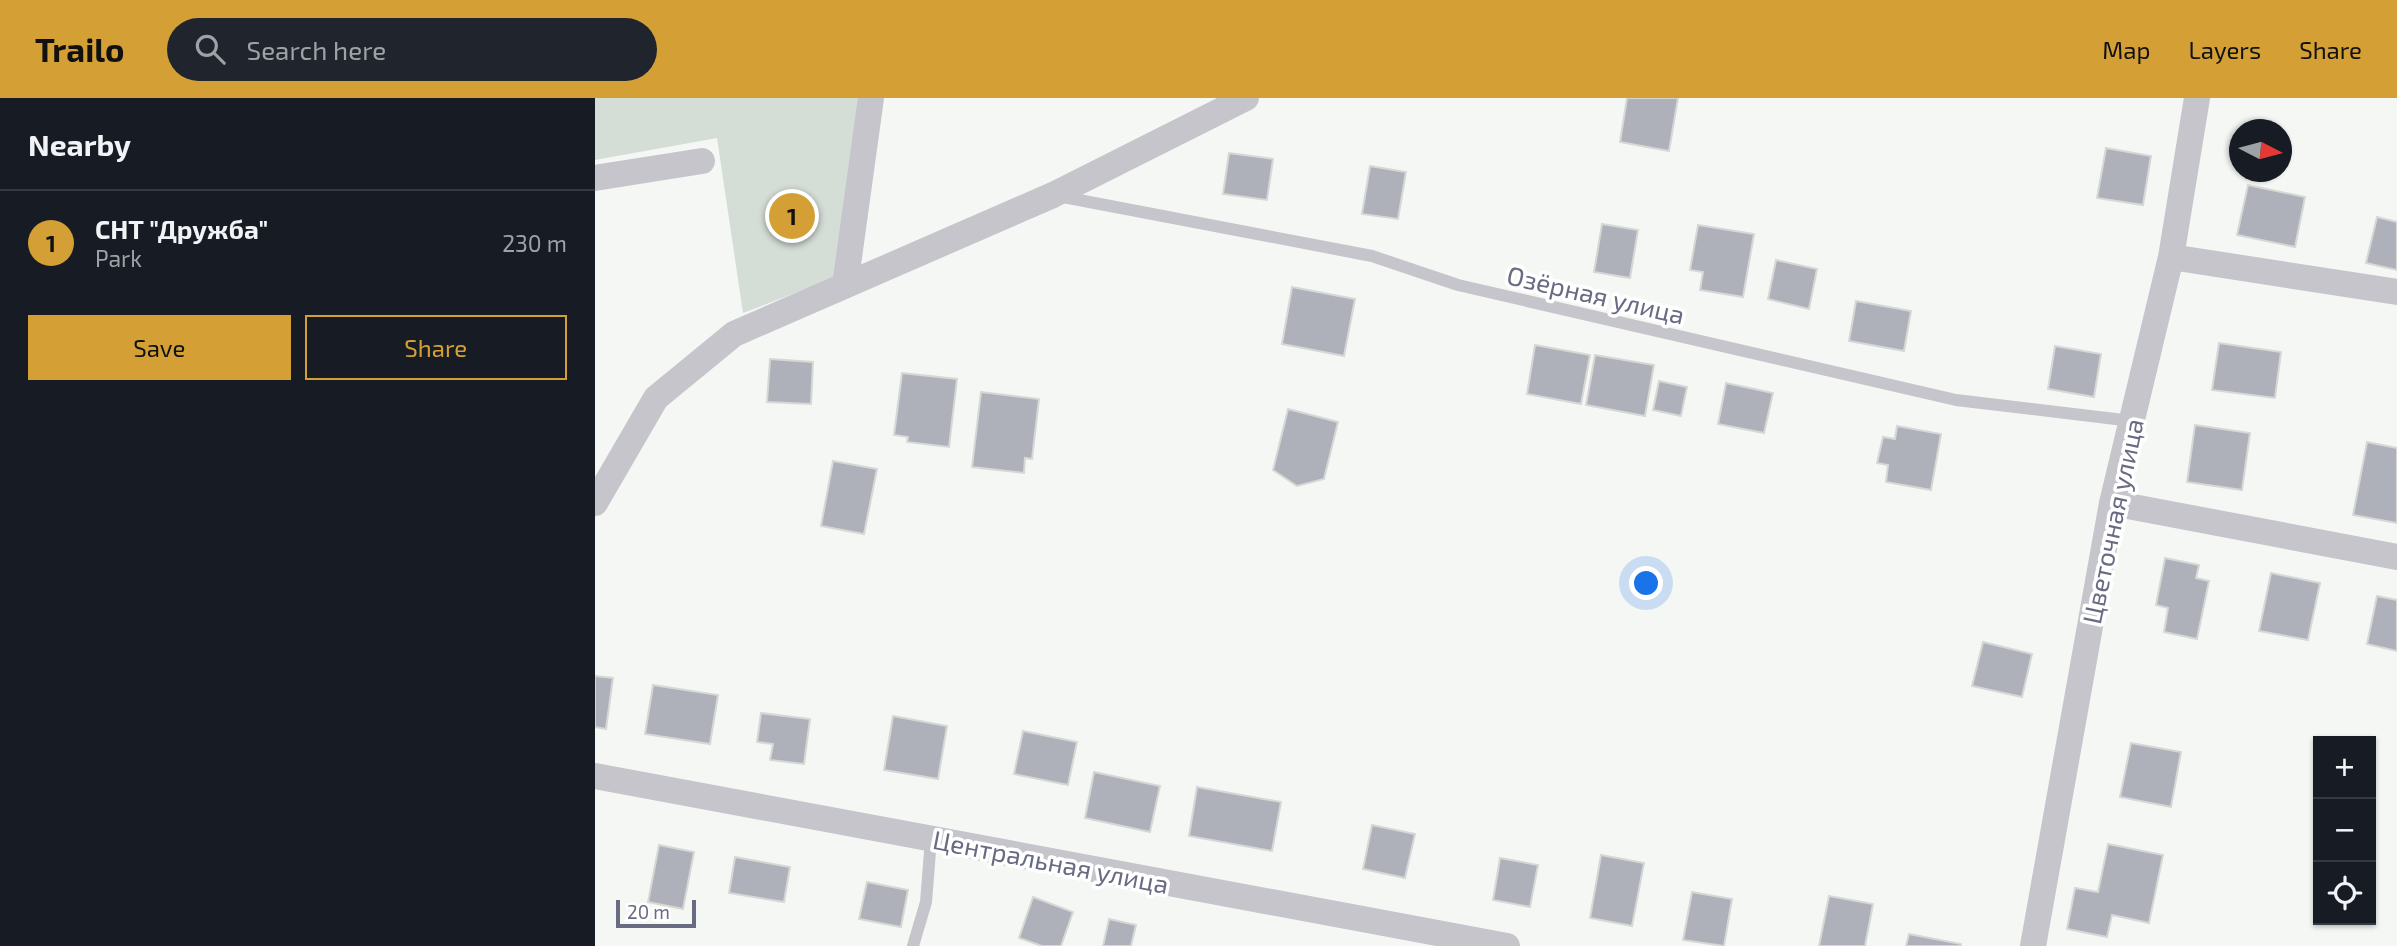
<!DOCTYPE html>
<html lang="en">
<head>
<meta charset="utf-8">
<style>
	body { margin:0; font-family:"Exo 2",sans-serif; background:#20242c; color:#f1f3f6 }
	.controls { position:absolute; right:21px; bottom:21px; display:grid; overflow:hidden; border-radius:0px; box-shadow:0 2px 5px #0004 }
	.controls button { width:63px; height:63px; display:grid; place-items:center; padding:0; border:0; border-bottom:2px solid #363941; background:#171b24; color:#f1f3f6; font:35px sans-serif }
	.compass { position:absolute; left:1634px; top:21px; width:63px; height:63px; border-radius:50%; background:#171b24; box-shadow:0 2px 5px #0004; rotate:96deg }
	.scale { position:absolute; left:21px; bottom:18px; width:80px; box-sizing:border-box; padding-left:7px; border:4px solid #686b82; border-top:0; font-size:19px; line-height:24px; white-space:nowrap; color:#686b82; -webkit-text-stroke:5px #fff; paint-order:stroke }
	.you { position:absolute; left:1052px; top:486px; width:24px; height:24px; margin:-18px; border:5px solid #fff; border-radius:50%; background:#1a73e8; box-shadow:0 0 0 10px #1a73e833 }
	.badge { display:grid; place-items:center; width:46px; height:46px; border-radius:50%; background:#d4a036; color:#111; font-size:23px; font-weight:700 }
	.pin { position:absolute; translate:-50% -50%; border:4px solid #fff; box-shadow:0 2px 7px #0006 }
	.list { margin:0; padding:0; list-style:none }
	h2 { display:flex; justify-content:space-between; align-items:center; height:91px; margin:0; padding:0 28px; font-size:30px }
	h2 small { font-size:23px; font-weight:400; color:#9ea1a6 }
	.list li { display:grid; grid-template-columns:46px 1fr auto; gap:21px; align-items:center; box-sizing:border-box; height:105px; padding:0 28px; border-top:2px solid #363941 }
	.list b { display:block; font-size:26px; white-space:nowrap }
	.list p { margin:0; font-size:23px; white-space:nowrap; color:#9ea1a6 }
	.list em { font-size:23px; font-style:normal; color:#9ea1a6 }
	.actions { display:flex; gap:14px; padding:21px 28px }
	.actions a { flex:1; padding:16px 0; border:2px solid #d4a036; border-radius:0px; text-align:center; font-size:24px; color:#d4a036 }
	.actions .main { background:#d4a036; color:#111 }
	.icon { flex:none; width:38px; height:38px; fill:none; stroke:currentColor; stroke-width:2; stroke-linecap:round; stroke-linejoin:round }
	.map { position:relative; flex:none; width:1802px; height:848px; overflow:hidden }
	header { display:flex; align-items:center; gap:42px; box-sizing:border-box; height:98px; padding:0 35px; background:#d4a036; color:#111 }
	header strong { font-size:33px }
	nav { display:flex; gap:38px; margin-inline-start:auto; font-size:24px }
	.search { width:490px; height:63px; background:#20242c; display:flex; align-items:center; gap:18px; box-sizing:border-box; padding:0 24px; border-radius:38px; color:#9ea1a6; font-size:26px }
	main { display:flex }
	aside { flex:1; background:#171b24 }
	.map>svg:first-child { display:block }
	.green { fill:#d5ddd7 }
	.building { fill:#afb1ba; stroke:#d7d8d6; stroke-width:2 }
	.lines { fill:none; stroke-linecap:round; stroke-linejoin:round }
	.service { stroke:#c5c5cb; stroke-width:12 }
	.minor { stroke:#c5c5cb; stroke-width:26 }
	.labels { text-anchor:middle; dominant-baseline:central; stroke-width:7; stroke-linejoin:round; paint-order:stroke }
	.street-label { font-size:26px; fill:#686b82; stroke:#fff }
</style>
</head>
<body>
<header>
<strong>Trailo</strong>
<div class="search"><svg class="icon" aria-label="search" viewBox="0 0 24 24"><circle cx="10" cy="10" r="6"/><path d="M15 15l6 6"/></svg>Search here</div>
<nav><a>Map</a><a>Layers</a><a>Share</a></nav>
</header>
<main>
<aside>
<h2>Nearby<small></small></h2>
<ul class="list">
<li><span class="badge">1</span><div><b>СНТ &quot;Дружба&quot;</b><p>Park</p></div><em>230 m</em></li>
</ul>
<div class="actions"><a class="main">Save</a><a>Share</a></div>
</aside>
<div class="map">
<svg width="1802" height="848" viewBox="0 0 1802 848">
	<rect width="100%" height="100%" fill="#f5f7f4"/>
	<path class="green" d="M0,0h275l-23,175 -104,40 -26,-175 -122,22z"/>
	<path class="building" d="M1032,0h51l-9,53 -49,-9z
		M1511,50l45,8 -8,49 -46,-7z
		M634,55l44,6 -6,41 -44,-6z
		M775,68l36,6 -8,47 -36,-5z
		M1653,87l57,12 -10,50 -58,-12z
		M1782,119l20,5v48l-31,-7z
		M1007,126l36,6 -8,48 -36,-6z
		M1103,127l56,9 -11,63 -43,-7 3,-18 -13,-2z
		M1181,162l41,9 -8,40 -41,-10z
		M697,189l63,12 -11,57 -62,-12z
		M1261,203l55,10 -7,40 -55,-10z
		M1624,245l62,9 -6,46 -63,-8z
		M940,247l55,10 -9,49 -54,-10z
		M1460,248l46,8 -7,43 -46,-8z
		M1000,257l59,10 -9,51 -59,-11z
		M175,261l43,3 -2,42 -44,-2z
		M307,275l55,6 -8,68 -42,-5 1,-5 -14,-2z
		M1064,283l28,6 -6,29 -28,-6z
		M1131,285l47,10 -9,40 -46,-9z
		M386,294l58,7 -7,60 -7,-1 -1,15 -52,-6z
		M693,311l50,13 -14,57 -27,7 -24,-16z
		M1600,327l55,8 -8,57 -55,-8z
		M1302,328l44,8 -10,56 -45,-8 2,-17 -11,-2 6,-26 12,2z
		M1772,344l30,6v75l-44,-8z
		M238,363l44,8 -13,65 -43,-8z
		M1570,460l34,7 -3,13 13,3 -12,58 -33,-7 4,-24 -12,-3z
		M1676,475l49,10 -12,57 -49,-9z
		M1782,498l20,4v51l-30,-7z
		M1388,544l49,12 -10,43 -50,-11z
		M0,578l18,2 -7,51 -11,-2z
		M58,587l65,10 -8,49 -65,-10z
		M166,615l49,6 -6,45 -34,-4 3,-16 -16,-2z
		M298,618l54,10 -9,53 -54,-9z
		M428,633l54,11 -9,43 -54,-11z
		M1536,645l50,9 -10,55 -51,-10z
		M499,674l66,14 -10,46 -65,-14z
		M602,689l84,15 -9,49 -83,-15z
		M777,727l43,9 -10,44 -42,-9z
		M1513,746l55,11 -14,68 -37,-8 -5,22 -40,-8 8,-41 23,4z
		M64,747l35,7 -11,57 -35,-7z
		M1006,757l43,8 -12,63 -42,-8z
		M140,759l55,10 -6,35 -55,-9z
		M905,760l38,7 -8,42 -37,-7z
		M272,784l41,8 -7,37 -42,-8z
		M1097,794l40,7 -8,47 -41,-6z
		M1234,798l44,8 -8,42h-46z
		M438,799l40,15 -12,34h-19l-23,-8z
		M514,821l27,6 -5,21h-28z
		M1314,836l52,10v2h-55z"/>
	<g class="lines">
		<path class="service" d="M463,98l314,60 86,29 498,115 176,21
			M318,848l13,-44 5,-63"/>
		<path class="minor" d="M0,80l107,-17
			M1576,159l226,35
			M250,188l26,-188
			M0,405l61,-105 78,-64 319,-139 193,-97
			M1517,405l285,54
			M0,678l912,170
			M1438,848l79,-443 59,-246 26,-159"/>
	</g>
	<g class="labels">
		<g class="street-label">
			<text transform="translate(1001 196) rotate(13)">Озёрная улица</text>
			<text transform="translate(1517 423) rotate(-78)">Цветочная улица</text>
			<text transform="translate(456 763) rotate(11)">Центральная улица</text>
		</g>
	</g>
</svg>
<div class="controls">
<button>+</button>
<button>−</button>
<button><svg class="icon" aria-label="locate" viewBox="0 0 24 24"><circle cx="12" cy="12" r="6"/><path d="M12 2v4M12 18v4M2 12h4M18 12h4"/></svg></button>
</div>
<svg class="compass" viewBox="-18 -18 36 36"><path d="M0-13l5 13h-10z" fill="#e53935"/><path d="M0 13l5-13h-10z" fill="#9ea1a6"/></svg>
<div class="scale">20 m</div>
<div class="you"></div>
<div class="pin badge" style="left:197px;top:118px">1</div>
</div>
</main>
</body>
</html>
